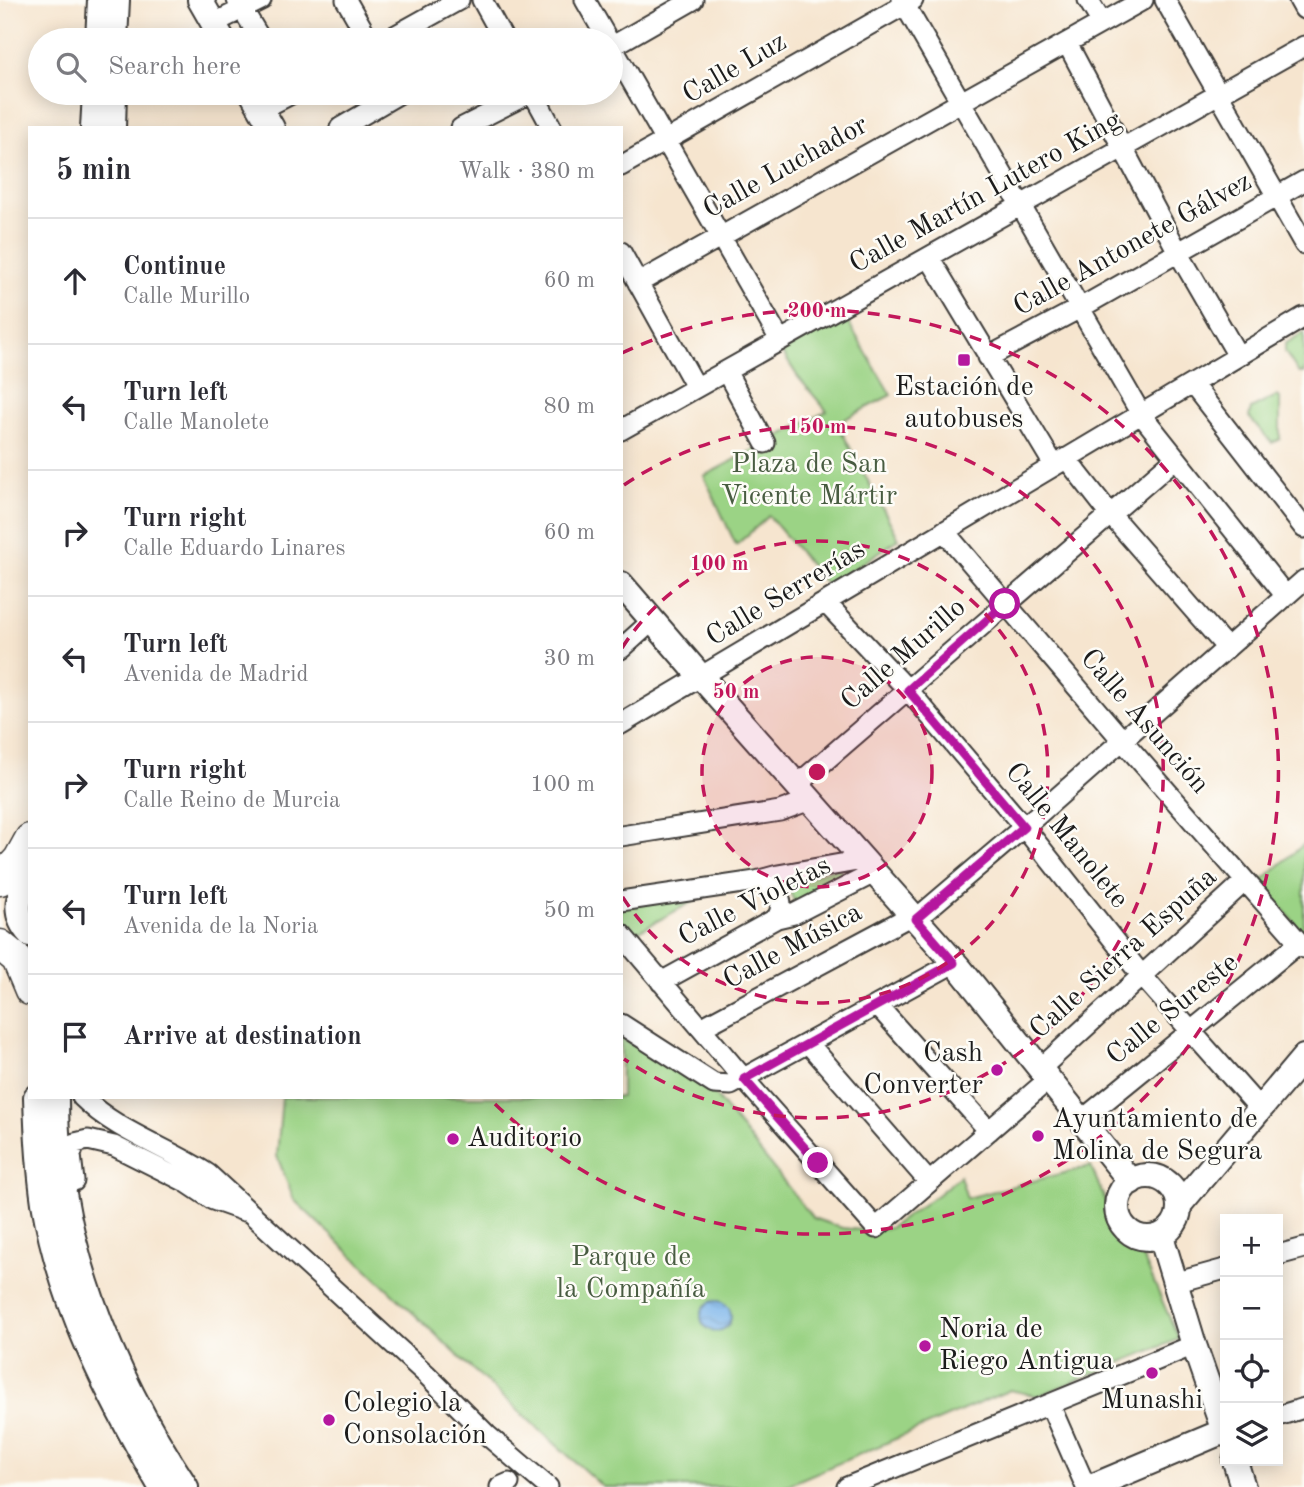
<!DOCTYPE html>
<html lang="en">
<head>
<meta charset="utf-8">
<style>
	body { margin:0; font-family:"Old Standard TT",serif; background:#f2f2f3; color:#2b2b33 }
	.controls { position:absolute; right:21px; bottom:21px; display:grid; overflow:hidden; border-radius:0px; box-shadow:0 4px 18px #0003 }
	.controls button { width:63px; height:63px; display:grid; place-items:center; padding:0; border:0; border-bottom:2px solid #e1e1e2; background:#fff; color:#2b2b33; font:35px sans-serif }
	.stop { position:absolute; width:21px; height:21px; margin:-16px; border:5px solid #b5179e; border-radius:50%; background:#fff }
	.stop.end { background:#b5179e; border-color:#fff; box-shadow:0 2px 7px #0008 }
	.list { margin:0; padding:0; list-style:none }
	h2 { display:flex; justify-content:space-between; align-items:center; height:91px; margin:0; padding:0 28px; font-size:30px }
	h2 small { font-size:23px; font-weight:400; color:#7c7c81 }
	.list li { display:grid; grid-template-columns:46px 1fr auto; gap:21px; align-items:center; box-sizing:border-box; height:126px; padding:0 28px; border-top:2px solid #e1e1e2 }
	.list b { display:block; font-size:26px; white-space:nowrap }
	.list p { margin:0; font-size:23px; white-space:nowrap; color:#7c7c81 }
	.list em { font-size:23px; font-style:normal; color:#7c7c81 }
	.icon { flex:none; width:38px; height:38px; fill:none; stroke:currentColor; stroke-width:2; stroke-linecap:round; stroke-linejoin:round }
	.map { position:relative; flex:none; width:1304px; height:1487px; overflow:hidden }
	.search { position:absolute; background:#fff; box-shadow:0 4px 18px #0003; left:28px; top:28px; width:595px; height:77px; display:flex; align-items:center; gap:18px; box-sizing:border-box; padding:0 24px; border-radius:38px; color:#7c7c81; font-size:26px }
	.panel { position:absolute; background:#fff; box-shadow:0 4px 18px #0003; left:28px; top:126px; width:595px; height:973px; border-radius:0px }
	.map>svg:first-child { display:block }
	.green { fill:#9bd385; stroke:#5c7850; stroke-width:2 }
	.water { fill:url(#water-waves); stroke:#4a6883; stroke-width:2 }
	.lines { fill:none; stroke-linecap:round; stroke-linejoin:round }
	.minor-casing { stroke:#3d3a37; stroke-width:23 }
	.major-casing { stroke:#3d3a37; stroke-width:28 }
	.highway-casing { stroke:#3d3a37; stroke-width:33 }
	.minor { stroke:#fff; stroke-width:19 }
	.major { stroke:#fff; stroke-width:24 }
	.highway { stroke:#fff; stroke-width:30 }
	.route { stroke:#b5179e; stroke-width:9 }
	.ring { fill:none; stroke:#c2185b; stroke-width:3.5; stroke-dasharray:12 9 }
	.poi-dot { fill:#b5179e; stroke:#fdfcf7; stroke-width:2.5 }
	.labels { text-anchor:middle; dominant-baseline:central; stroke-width:5; stroke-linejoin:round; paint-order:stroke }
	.street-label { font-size:28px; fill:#1c1c1c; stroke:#fdfcf7 }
	.poi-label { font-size:28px; fill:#1c1c1c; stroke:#fdfcf7; text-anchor:start }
	.park-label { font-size:28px; fill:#485c41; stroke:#fdfcf7 }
	.centre { fill:#c2185b; stroke:#fdfcf7; stroke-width:3.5 }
	.ring-label { font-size:21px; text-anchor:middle; font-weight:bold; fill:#c2185b; stroke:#fdfcf7; stroke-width:5; stroke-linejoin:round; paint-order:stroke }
</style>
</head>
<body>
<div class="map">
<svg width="1304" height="1487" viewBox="0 0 1304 1487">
	<defs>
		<pattern id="water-waves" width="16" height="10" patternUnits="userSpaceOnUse" patternTransform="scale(1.75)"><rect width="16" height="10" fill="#78b3ea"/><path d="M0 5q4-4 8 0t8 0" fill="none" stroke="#6799c8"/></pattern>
	</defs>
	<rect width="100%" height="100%" fill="#fdfcf7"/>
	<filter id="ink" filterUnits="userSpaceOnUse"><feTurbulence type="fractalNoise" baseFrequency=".0143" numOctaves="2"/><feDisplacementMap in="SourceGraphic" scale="14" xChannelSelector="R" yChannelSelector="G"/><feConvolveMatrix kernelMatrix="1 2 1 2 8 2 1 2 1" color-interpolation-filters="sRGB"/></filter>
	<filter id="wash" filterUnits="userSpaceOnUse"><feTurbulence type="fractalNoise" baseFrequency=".00686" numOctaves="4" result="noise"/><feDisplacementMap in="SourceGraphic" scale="28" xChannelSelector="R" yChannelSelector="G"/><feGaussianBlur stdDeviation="1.57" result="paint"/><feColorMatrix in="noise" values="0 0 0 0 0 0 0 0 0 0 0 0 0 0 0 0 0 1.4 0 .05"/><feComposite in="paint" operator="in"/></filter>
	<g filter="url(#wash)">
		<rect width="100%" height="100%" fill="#f6e5cf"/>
		<path class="green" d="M844,315l47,80 -54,28 62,116 -71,47 -59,-70 -33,29 -32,-69 123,-65 -29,-34 -18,-28z
			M1304,332v41h-5l-14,-21v-8z
			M1276,396l4,2v41l-8,4 -23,-26 2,-8z
			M1304,844v90l-44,-52z
			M839,867l8,16 -50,25 -11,-25z
			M708,893l-76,42 -11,-13v-15z
			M621,1038l89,51 103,129 29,10 19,2 28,-2 48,-33 23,-19 7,22 124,-32 26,63 18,10 44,100 -141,57 -28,-6 -227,97h-180l-134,-121 -175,-166 -17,-44 5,-59h339z"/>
		<path class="water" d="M701 1316a15 15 0 1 1 30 0a15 15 0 1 1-30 0Z"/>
	</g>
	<g filter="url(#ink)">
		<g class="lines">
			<g class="minor-casing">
				<path id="minor" d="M237,0l24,40
					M346,0l23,40
					M482,0l22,40
					M585,0l23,40
					M902,0l239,414 144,181
					M1088,0l14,23
					M1165,0l139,244
					M1299,0l5,9
					M214,23l47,-23
					M387,40l72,-40
					M1067,43l111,209 60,104
					M611,45l169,295
					M611,47l82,-47
					M533,93l19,35
					M262,109l31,-16
					M340,128l60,-35
					M461,128l69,-35
					M621,166l292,-166
					M621,252l75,135
					M929,257l125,208
					M638,283l505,-283
					M988,357l92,-49 224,-127
					M726,371l39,72
					M1193,385l111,143
					M621,430l683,-384
					M1066,458l44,56 116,133
					M944,531l178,209 182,208
					M825,602l83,88 116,137 118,149 118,133
					M621,649l31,-28
					M621,724l683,-407
					M797,785l379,-327
					M621,836l159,-25 30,-11
					M756,881c20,3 31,19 21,37
					M621,901l135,-20 22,-6 85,-15
					M916,919l108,-92 280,-247
					M621,934l123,145 132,149 173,-149
					M661,982l116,-64 17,-4 80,-41
					M877,1005l112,126
					M621,1024l93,60 17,1 223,-122
					M701,1028l211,-113
					M808,1043l121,139
					M1041,1068l204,-187
					M82,1097c35,35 85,50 126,77l218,200 61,61 61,52
					M1082,1120l217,-177
					M74,1181l-3,-26 4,-12 13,-3 26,6 72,36 27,18 31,11
					M1278,1255l26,-7
					M1174,1283l51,-14
					M1050,1405l36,82
					M1278,1416l26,-8
					M500,1487l9,-4
					M847,1487l347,-142"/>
			</g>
			<g class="major-casing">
				<path id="major" d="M200,0l23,40
					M98,40l2,-40
					M115,40l2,-40
					M252,93l20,35
					M93,128l2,-35
					M113,128l1,-35
					M621,584l81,94 259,292 170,212
					M30,881c-16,16 -15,37 0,53
					M36,1097c1,36 3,71 8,106 17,102 66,196 117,284
					M56,1097c-1,139 54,275 130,390
					M1117 1207a31 31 0 1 1 62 0a31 31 0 1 1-62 0Z
					M1180,1204l124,-147
					M1161,1236l33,109 31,89
					M1235,1461l8,26
					M1091,1487l133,-56"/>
			</g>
			<g class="highway-casing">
				<path id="highway" d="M0,880l19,-21 11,-20
					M0,945l17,14 13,31"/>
			</g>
			<use href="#minor" class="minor"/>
			<use href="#major" class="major"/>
			<use href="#highway" class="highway"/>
		</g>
	</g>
	<g class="lines" filter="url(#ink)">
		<path class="route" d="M818,1163l-74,-84 210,-116 -38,-44 108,-92 -116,-137 97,-86"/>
	</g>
	<circle cx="817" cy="772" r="115" fill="#c2185b" fill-opacity=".12"/>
	<g class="ring">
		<circle cx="817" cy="772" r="115"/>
		<path d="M622 648A231 231 0 1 1 622 896"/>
		<path d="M624 485A346 346 0 1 1 624 1059"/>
		<path d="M622 353A462 462 0 1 1 490 1099"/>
	</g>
	<g class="poi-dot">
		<rect x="957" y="353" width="14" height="14" rx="3.5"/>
		<circle cx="997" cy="1070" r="7"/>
		<circle cx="1038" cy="1136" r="7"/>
		<circle cx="453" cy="1139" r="7"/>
		<circle cx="925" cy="1346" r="7"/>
		<circle cx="1152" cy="1373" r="7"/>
		<circle cx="329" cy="1420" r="7"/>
	</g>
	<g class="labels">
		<g class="street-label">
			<text transform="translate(735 69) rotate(-30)">Calle Luz</text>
			<text transform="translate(786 168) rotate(-29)">Calle Luchador</text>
			<text transform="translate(986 193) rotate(-29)">Calle Martín Lutero King</text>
			<text transform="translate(1133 245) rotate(-29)">Calle Antonete Gálvez</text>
			<text transform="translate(786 594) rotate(-31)">Calle Serrerías</text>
			<text transform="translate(904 655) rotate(-41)">Calle Murillo</text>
			<text transform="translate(1144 722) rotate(49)">Calle Asunción</text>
			<text transform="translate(1066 836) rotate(51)">Calle Manolete</text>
			<text transform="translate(755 902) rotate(-27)">Calle Violetas</text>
			<text transform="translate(793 947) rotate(-28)">Calle Música</text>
			<text transform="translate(1124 954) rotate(-42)">Calle Sierra Espuña</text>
			<text transform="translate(1173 1010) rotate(-39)">Calle Sureste</text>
		</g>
		<g class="poi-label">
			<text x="964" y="388" text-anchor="middle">Estación de<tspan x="964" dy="32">autobuses</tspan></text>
			<text x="983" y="1054" text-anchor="end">Cash<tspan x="983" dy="32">Converter</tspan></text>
			<text x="1052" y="1120">Ayuntamiento de<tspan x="1052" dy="32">Molina de Segura</tspan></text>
			<text x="467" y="1139">Auditorio</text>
			<text x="939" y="1330">Noria de<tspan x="939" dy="32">Riego Antigua</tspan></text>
			<text x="1152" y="1401" text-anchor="middle">Munashi</text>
			<text x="343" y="1404">Colegio la<tspan x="343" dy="32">Consolación</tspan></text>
		</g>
		<g class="park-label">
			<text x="809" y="465">Plaza de San<tspan x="809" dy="32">Vicente Mártir</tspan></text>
			<text x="631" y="1258">Parque de<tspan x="631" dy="32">la Compañía</tspan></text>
		</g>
	</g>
	<circle cx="817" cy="772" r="10" class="centre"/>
	<g class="ring-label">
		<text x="817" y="317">200 m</text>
		<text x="817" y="433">150 m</text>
		<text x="719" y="570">100 m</text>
		<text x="736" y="698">50 m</text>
	</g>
</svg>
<div class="controls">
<button>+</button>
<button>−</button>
<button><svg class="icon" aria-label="locate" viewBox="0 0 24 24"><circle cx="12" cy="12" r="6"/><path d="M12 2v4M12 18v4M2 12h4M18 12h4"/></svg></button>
<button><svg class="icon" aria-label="layers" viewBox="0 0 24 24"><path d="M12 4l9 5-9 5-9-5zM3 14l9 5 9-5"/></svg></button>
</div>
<div class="stop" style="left:1005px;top:604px"></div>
<div class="stop end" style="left:818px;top:1163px"></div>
<div class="search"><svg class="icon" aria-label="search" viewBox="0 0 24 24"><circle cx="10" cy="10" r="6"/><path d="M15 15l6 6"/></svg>Search here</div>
<section class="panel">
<h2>5 min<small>Walk · 380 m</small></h2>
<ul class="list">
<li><svg class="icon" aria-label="ahead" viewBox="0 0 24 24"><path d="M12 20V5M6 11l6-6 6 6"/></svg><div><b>Continue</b><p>Calle Murillo</p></div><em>60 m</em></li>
<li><svg class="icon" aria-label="left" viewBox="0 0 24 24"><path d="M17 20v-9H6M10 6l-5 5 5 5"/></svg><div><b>Turn left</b><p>Calle Manolete</p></div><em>80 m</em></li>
<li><svg class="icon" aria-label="right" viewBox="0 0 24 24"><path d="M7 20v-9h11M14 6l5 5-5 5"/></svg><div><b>Turn right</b><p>Calle Eduardo Linares</p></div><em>60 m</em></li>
<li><svg class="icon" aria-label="left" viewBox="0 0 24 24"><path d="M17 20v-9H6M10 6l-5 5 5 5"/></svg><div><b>Turn left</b><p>Avenida de Madrid</p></div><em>30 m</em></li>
<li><svg class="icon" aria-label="right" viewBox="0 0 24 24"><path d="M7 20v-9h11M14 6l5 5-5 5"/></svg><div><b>Turn right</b><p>Calle Reino de Murcia</p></div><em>100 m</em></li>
<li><svg class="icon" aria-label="left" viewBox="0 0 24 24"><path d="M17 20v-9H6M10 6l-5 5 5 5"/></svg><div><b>Turn left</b><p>Avenida de la Noria</p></div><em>50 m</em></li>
<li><svg class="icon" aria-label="arrive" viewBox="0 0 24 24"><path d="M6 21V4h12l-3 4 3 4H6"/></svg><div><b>Arrive at destination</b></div></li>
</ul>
</section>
</div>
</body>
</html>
